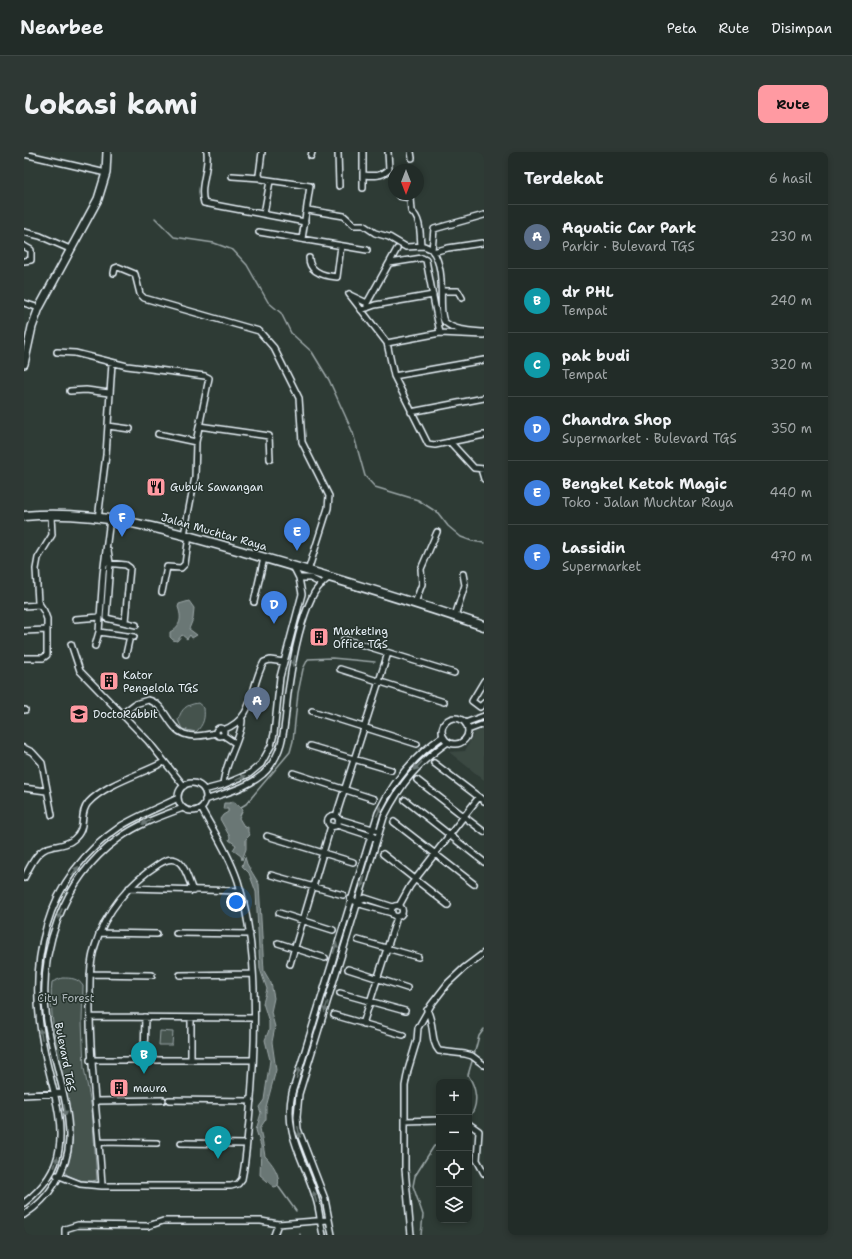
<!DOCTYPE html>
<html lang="id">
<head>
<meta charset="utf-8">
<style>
	body { margin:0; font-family:"Shantell Sans",sans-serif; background:#2e3834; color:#f1f3f6 }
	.controls { position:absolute; right:12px; bottom:12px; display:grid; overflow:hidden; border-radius:8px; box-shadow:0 2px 6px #0003 }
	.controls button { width:36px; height:36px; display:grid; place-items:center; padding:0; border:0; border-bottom:1px solid #3f4845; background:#222c28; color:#f1f3f6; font:20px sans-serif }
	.compass { position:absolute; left:364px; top:12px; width:36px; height:36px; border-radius:50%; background:#222c28; box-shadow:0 2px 6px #0003; rotate:180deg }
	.you { position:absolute; left:212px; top:750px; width:14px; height:14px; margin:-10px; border:3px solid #fff; border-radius:50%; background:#1a73e8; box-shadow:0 0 0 6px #1a73e833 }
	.badge { display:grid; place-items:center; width:26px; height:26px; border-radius:50%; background:#ff9aa2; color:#fff; font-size:13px; font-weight:700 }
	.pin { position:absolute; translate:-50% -33px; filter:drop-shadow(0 1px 2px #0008) }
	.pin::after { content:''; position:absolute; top:21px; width:14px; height:12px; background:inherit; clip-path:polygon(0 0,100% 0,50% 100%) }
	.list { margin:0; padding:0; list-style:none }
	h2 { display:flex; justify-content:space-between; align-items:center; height:52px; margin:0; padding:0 16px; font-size:17px }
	h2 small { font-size:13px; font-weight:400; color:#a2a7a8 }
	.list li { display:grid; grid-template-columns:26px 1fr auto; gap:12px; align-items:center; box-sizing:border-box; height:64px; padding:0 16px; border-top:1px solid #3f4845 }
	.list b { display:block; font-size:15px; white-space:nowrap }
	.list p { margin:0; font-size:13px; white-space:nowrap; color:#a2a7a8 }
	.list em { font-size:13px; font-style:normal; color:#a2a7a8 }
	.icon { flex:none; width:22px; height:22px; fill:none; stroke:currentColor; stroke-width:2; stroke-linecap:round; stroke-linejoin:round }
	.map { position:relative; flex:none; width:460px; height:1083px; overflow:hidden; border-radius:8px }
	header { display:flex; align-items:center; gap:24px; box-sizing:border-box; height:56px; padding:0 20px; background:#222c28; border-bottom:1px solid #3f4845 }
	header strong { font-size:19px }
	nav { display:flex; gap:22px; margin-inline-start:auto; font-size:14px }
	.intro { display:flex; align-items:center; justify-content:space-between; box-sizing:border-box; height:96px; padding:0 24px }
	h1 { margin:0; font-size:28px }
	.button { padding:10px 18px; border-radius:8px; background:#ff9aa2; color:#111; font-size:14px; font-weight:700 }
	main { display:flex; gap:24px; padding:0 24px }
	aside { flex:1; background:#222c28; border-radius:8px; box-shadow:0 2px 6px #0003 }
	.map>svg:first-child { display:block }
	.built { fill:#3b4843 }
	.green { fill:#45524e; stroke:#96a2a3 }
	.water { fill:#6b7775; stroke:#9da8a9 }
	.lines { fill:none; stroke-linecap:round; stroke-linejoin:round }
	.stream { stroke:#9da8a9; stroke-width:1.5 }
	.minor-casing { stroke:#e8f1f8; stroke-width:8 }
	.major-casing { stroke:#e8f1f8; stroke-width:10 }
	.highway-casing { stroke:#e8f1f8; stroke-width:11 }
	.minor { stroke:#26332d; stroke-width:5 }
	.major { stroke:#26332d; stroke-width:7 }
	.highway { stroke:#26332d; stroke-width:8 }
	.oneway { fill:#6a7674 }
	.labels { text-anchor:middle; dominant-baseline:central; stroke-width:3; stroke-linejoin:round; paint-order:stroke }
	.poi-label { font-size:11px; fill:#e8f1f8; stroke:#26332d; text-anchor:start }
	.street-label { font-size:11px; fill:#e8f1f8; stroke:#26332d }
	.park-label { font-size:11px; fill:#afb9bc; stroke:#26332d }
</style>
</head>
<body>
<header>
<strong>Nearbee</strong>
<nav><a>Peta</a><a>Rute</a><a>Disimpan</a></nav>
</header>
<div class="intro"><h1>Lokasi kami</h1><a class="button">Rute</a></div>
<main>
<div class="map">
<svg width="460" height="1083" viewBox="0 0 460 1083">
	<rect width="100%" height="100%" fill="#2e3b35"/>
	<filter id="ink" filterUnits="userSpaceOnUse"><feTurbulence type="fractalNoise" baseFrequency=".025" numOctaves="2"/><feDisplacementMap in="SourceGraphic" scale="8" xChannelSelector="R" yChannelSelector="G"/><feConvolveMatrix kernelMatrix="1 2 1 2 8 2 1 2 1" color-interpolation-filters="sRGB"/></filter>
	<g filter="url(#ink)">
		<path class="built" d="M460,578v50l-35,-28 16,-1 10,-20z"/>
		<path class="green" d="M174,551l6,5c1,10 0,16 -8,24l-14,-3 -4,-9c4,-12 8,-15 20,-17z
			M38,826c9,0 16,0 21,8l-1,35 2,47 8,41 5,71c-12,3 -21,0 -31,-6 -3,-9 5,-18 6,-27 0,-8 -1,-17 -2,-24 -4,-46 -23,-97 -18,-141z
			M136,879l13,1 -1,13h-13z"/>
		<path class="water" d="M165,449l5,7 -1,11 -4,10 8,6 -5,3 -2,-3 -3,4 -5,-4 -5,6 -4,-1 -3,-3v-5c11,-6 12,-14 8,-25l1,-3z
			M209,649l10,8 -4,9 6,10 3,-1v5l2,3 -4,4v10l-4,11 -1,-4 -8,-6 3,-5 -7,-5 1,-3 -10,-18 3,-4 5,-3v-3h-5l1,-6h6z
			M221,705l2,7 12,20 5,87 7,12 3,15 -3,14 4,15 -3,15 4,28 -10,37v12l-6,9 5,28c7,7 16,19 13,30l-4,1 -14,-12 1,-29 -5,-16 5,-17 -2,-6 5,-7 6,-40 -5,-20 4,-10v-8l-6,-19 4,-14 -7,-20 -4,-77 -7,-19 -7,-7z"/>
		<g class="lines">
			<path class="stream" d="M131,66l19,19 40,6 19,7 14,15 21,37 13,11 10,20 21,19 17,28 24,53 12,43 10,11 43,13 20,13 10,13 13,11 11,4 12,2
				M217,655l5,-3 44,-52 3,-11 5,-48 5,-24 5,-10 24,-1 43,4
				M450,903l5,-19 5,-7
				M445,965c11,-12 7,-30 -1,-42l5,-17
				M254,1034l18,25
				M276,1083v-1
				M397,1083l2,-20 -10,-29 2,-10 19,-30h5"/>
			<g class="minor-casing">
				<path id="minor" d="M183,0c2,17 -8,34 -3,51l101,19
					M238,0l-3,23 2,4 49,7 -8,53
					M314,0l1,34
					M339,0v36
					M387,0l1,6
					M0,2l82,19
					M287,4l1,-4
					M339,23c10,1 19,2 26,-6l-1,-17
					M208,24l28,2
					M374,42l1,2 11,2 1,13c10,7 9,23 10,35
					M284,58l36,6 10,9h9l12,8 14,4 17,10 18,-1 7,3c18,21 5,64 14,73 9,9 27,9 39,10
					M240,62l6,-33
					M0,80l16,4 30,13
					M235,80l108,18
					M0,94l7,4v10l-7,1
					M408,98l2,-21 50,-14
					M409,100l15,-4 34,-5
					M285,106c0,15 16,18 28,19l4,-31
					M366,111l32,-5 4,2 14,73
					M90,121l1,-5 3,-1 17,7 5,20 4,4 115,33 15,17 25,50 3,44 27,54 -1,12 -20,63
					M418,139h16l4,7
					M325,142l38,49 7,33 34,68 7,1 49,-10
					M326,143l17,8
					M0,151l15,5
					M343,156v-5l30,-54
					M337,158l14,-5 58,-10
					M363,191l53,-10 44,2
					M33,200l18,1 52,13 78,10 4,2 -13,64 -1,35 -11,58
					M370,224l90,-16
					M46,239l16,-1 23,3
					M387,260l73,-14
					M84,274l22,3
					M175,274l70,10 1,23
					M134,282l38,8
					M426,290l24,26 10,1
					M457,317l3,10
					M74,367l8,-64 6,-92
					M84,398l2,13 -4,55 30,7
					M83,411l19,2 4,3 -5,53
					M275,426h11l12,6
					M138,440l5,-25 14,1 4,-4 4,-28
					M230,450l10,-44
					M391,451l7,-19 -1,-15 16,-37
					M0,454l15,-1
					M431,464l10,-31 -2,-11
					M51,467l25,-2
					M0,479l22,-1
					M75,480l35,5
					M320,487l110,34
					M47,492l9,27 68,70 36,45
					M71,494l4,-14 4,-58 7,-55
					M102,502l4,-18
					M0,506h19l4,-3v-36l-3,-8 -6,-9 -2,-33 2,-11 14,-23 -1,-20
					M316,517l104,33
					M460,529l-12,20 8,6 4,-4
					M0,558h1
					M288,559l105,33
					M98,562l13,-10 13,-4c18,4 20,28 36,34 10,4 22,1 32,-1
					M418 579a13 13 0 1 1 26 0a13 13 0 1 1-26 0Z
					M441,571l19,-7
					M192 580a4 4 0 1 1 8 0a4 4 0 1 1-8 0Z
					M199,578c33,-12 26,-42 41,-68l6,-2 14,2
					M444,578l16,-6
					M199,583l12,8
					M286,594l81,24
					M0,596l8,4 10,11 10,52
					M410,611l50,38
					M269,621l81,26
					M393,628l67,52
					M154 645a14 14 0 1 1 28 0a14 14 0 1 1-28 0Z
					M199,633c1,-22 19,-47 19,-65
					M0,636l22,3
					M180,638l19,-5 26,-11 12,-10 10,-18 3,-12 6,-57 22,-83 -3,-16 -6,-12
					M181,648c20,-7 42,-12 58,-26 25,-23 21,-58 26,-88 4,-28 11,-64 23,-89 3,-7 11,-15 18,-20
					M381,648l79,62
					M303.5 669a5.5 5.5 0 1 1 11 0a5.5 5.5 0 1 1-11 0Z
					M312,664l52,-163
					M315,667l40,12
					M370,670l80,62
					M313,673l40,13
					M243,684l86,26
					M359,702l65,51
					M247,723l72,20
					M0,726c6,-11 13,-29 27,-31 9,-2 16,-2 23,-8 14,-12 4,-24 14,-36 17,-19 54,-29 76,-41
					M105,736l112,3
					M169,739c-7,-18 -11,-42 -34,-27 -30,19 -54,48 -64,82 -6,19 -5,38 -5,57 -1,62 9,122 12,183h129l7,-2 4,-5c4,-19 5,-39 7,-58 7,-73 11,-170 -11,-240 -9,-27 -24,-49 -37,-73
					M326,747l13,6 29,8
					M334,749l7,-3 28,9
					M367.5 759a5.5 5.5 0 1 1 11 0a5.5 5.5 0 1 1-11 0Z
					M375,754l11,-20 69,-89
					M255,761l54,17
					M75,781l58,1
					M152,781l74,1
					M334,788l60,17
					M254,791l47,15
					M266,812l41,-138
					M324,817l59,19
					M66,822l62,1
					M156,823l72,-1
					M316,841l65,18
					M403,858c8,14 3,31 12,41l26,3 7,2 12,9
					M310,863l69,20
					M66,865l164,1
					M167,866v41
					M339,872l34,-107
					M120,907l1,-42
					M66,908h163
					M0,943l38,-2
					M145,948l82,1
					M72,949l67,-1
					M381,969l34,-1
					M445,972l10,7 -2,29 7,13
					M76,990l57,1
					M157,991l65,1
					M33,1023l23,9 22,2
					M0,1051c18,-14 32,-31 35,-54 5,-31 -8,-65 -14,-95 -19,-88 -3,-175 76,-228 18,-11 39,-19 57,-28
					M0,1063c25,-16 44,-45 45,-75 1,-36 -16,-82 -22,-119 -10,-68 15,-141 71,-182 20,-15 43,-23 65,-31
					M41,1083v-6l13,-4 70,1 15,-5h98l17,3 50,-4
					M250,1083l4,-11
					M299,1083c-3,-12 -3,-24 -7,-36 -11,-38 -33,-65 -24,-106l86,-280c15,-32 36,-57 65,-77
					M308,1083l-7,-36 -27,-70 -1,-12 2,-23 85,-277c18,-35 33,-53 64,-75
					M387,1083l-6,-66v-83l3,-16 9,-30 1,-12 13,-23 17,-22 16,-15 20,-15"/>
			</g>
			<g class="major-casing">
				<path id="major" d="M0,212l8,-37 7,-19 59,-109 8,-26 1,-21"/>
			</g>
			<g class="highway-casing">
				<path id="highway" d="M0,364c75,-7 148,15 220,36 80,23 160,47 240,74"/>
			</g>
			<use href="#minor" class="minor"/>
			<use href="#major" class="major"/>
			<use href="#highway" class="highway"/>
		</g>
		<defs><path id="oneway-solid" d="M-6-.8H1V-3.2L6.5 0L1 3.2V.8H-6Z"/></defs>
		<g class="oneway">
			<use href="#oneway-solid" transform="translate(270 509) rotate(103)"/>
			<use href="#oneway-solid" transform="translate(394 614) rotate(133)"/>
			<use href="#oneway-solid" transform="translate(217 626) rotate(-25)"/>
			<use href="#oneway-solid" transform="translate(355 659) rotate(-66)"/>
			<use href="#oneway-solid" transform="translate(123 670) rotate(154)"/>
			<use href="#oneway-solid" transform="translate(51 719) rotate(-53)"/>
			<use href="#oneway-solid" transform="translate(339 730) rotate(107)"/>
			<use href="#oneway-solid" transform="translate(36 762) rotate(111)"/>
			<use href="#oneway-solid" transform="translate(311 796) rotate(-73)"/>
			<use href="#oneway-solid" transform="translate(302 855) rotate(107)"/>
			<use href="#oneway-solid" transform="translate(17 882) rotate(-102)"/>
			<use href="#oneway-solid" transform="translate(274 921) rotate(-73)"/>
			<use href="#oneway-solid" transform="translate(41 958) rotate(79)"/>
			<use href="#oneway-solid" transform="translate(275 980) rotate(77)"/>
			<use href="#oneway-solid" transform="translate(32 1010) rotate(-72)"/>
			<use href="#oneway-solid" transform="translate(291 1045) rotate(-106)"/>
		</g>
	</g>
	<defs>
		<g id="restaurant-square" transform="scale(1)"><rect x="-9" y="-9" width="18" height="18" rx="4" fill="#ff9aa2" stroke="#26332d"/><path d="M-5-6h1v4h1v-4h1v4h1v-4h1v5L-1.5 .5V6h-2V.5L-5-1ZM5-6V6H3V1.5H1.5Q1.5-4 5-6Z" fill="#111"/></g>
		<g id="building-square" transform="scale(1)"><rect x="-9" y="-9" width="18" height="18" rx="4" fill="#ff9aa2" stroke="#26332d"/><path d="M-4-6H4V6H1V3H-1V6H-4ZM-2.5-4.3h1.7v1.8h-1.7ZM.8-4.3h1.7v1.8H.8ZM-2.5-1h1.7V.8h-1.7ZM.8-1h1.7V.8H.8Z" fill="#111"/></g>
		<g id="school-square" transform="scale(1)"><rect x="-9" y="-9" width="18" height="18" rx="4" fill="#ff9aa2" stroke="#26332d"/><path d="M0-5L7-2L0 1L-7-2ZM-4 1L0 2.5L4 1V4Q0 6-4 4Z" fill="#111"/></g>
	</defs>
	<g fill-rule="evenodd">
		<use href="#restaurant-square" x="132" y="335"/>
		<use href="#building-square" x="295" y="485"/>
		<use href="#building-square" x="85" y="529"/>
		<use href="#school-square" x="55" y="562"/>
		<use href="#building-square" x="95" y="936"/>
	</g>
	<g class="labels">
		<g class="poi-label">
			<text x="146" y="335">Gubuk Sawangan</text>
			<text x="309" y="479">Marketing<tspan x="309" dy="13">Office TGS</tspan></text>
			<text x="99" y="523">Kator<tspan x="99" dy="13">Pengelola TGS</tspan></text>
			<text x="69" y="562">DoctoRabbit</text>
			<text x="109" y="936">maura</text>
		</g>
		<g class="street-label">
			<text transform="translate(190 380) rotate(16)">Jalan Muchtar Raya</text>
			<text transform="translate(41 905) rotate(79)">Bulevard TGS</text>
		</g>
		<g class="park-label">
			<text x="42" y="846">City Forest</text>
		</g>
	</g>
</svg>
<div class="controls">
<button>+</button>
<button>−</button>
<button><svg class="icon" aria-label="locate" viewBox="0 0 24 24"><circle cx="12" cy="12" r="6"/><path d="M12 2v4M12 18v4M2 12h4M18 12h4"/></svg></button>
<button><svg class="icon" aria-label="layers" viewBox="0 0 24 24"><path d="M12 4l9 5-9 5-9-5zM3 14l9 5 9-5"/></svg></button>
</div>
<svg class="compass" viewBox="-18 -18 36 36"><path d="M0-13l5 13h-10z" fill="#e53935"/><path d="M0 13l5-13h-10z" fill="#a2a7a8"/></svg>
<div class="you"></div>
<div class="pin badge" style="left:233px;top:568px;background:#5c6f8a">A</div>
<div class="pin badge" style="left:120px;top:922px;background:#0f9aa8">B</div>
<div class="pin badge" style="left:194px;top:1007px;background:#0f9aa8">C</div>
<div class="pin badge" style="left:250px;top:472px;background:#3f7fe0">D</div>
<div class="pin badge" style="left:273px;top:399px;background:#3f7fe0">E</div>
<div class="pin badge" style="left:98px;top:385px;background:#3f7fe0">F</div>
</div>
<aside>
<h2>Terdekat<small>6 hasil</small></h2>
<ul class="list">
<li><span class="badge" style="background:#5c6f8a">A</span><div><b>Aquatic Car Park</b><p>Parkir · Bulevard TGS</p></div><em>230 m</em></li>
<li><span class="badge" style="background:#0f9aa8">B</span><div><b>dr PHL</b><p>Tempat</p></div><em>240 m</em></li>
<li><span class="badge" style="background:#0f9aa8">C</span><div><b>pak budi</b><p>Tempat</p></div><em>320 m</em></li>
<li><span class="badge" style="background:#3f7fe0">D</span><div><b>Chandra Shop</b><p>Supermarket · Bulevard TGS</p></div><em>350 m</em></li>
<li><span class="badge" style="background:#3f7fe0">E</span><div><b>Bengkel Ketok Magic</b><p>Toko · Jalan Muchtar Raya</p></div><em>440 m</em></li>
<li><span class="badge" style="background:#3f7fe0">F</span><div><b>Lassidin</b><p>Supermarket</p></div><em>470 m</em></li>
</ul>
</aside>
</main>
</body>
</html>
